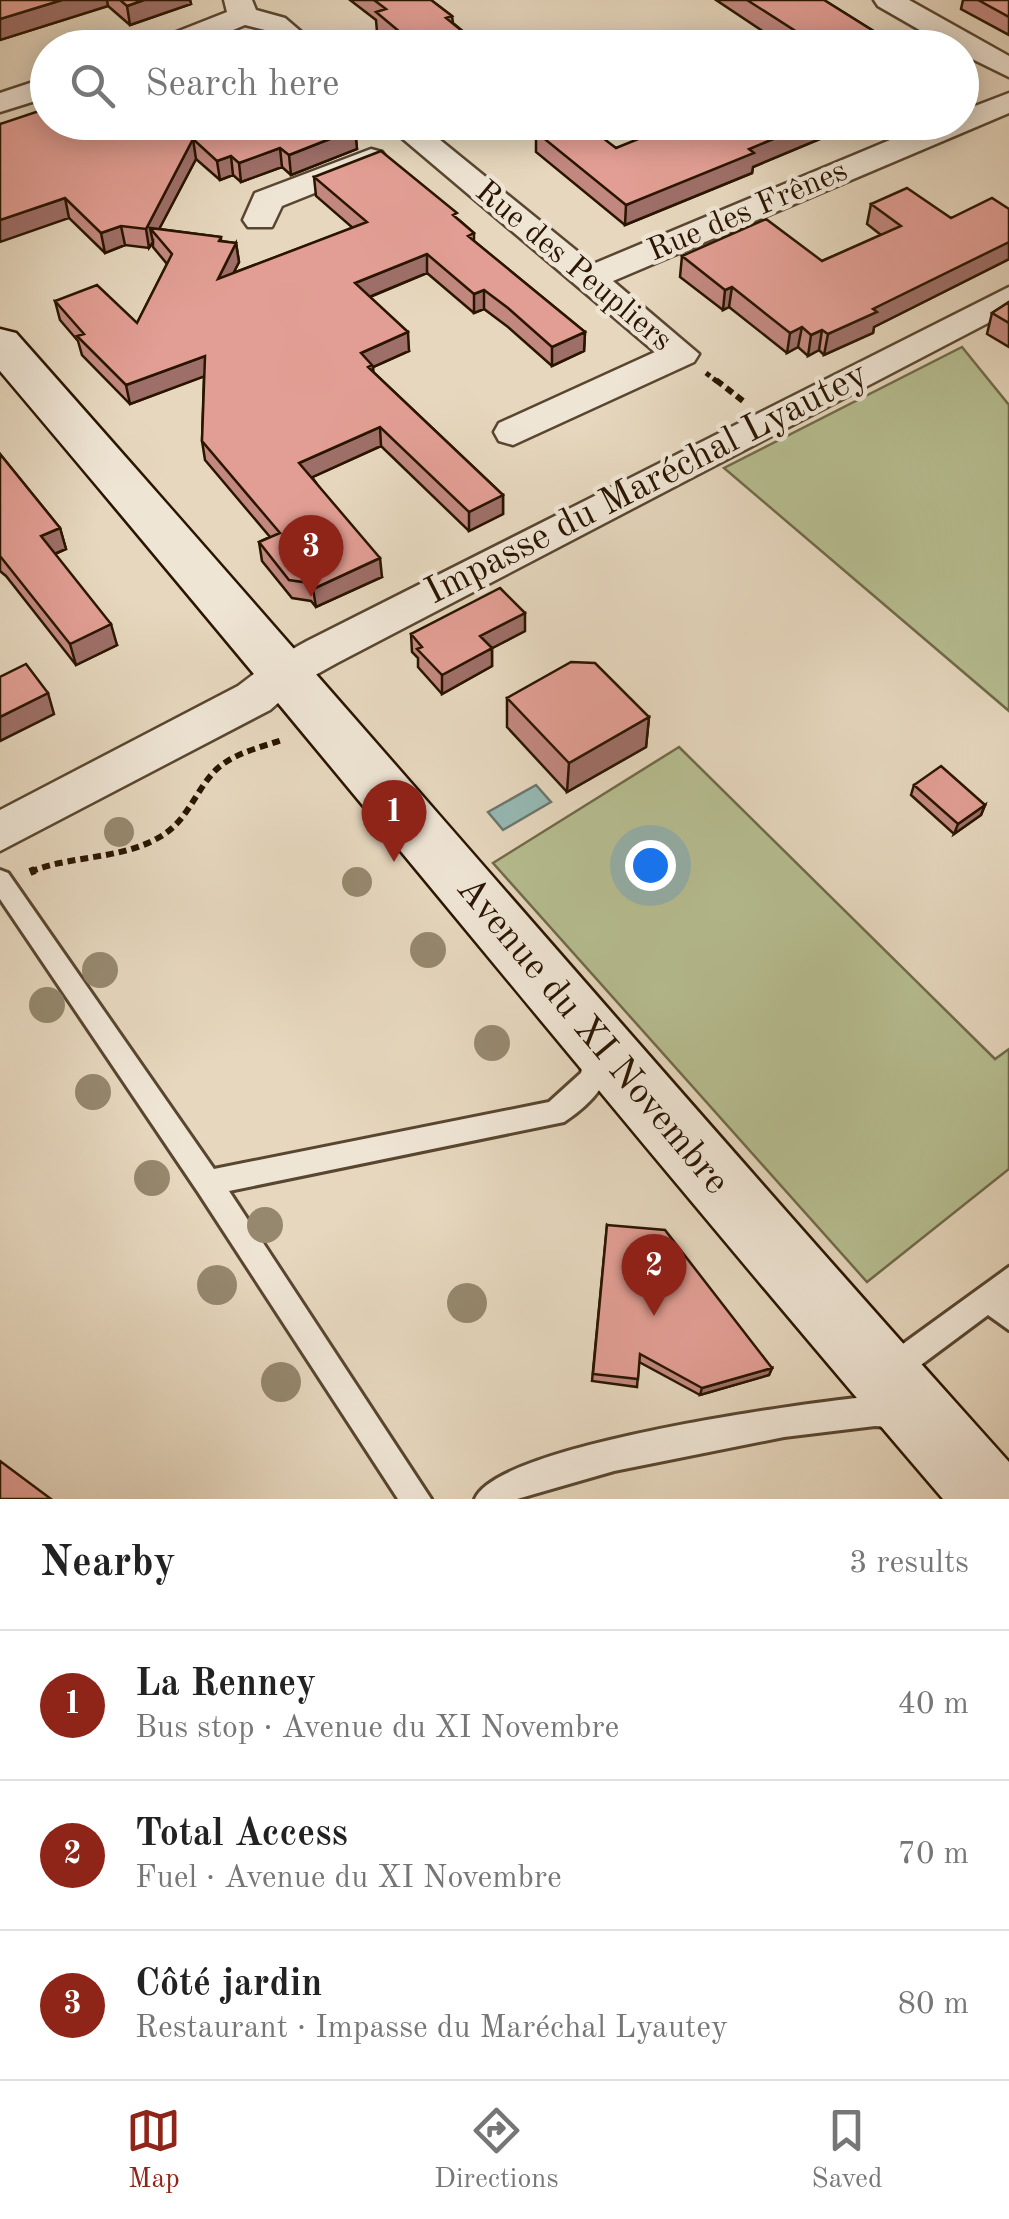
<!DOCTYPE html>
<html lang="en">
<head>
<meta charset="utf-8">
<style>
	body { margin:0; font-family:"Old Standard TT",serif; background:#f6f6f6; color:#222 }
	.you { position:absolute; left:650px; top:865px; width:35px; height:35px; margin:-25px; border:8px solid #fff; border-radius:50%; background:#1a73e8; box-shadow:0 0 0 15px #1a73e833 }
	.badge { display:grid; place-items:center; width:65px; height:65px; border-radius:50%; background:#8f2418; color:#fff; font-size:32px; font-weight:700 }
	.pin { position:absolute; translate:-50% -82px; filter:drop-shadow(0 2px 5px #0008) }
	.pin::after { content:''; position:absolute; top:52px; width:35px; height:30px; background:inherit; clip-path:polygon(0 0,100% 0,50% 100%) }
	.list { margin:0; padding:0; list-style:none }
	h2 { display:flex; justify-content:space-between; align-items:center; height:130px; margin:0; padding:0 40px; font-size:42px }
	h2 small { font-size:32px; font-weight:400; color:#767676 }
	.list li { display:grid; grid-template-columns:65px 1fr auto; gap:30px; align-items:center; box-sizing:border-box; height:150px; padding:0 40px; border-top:2px solid #e0e0e0 }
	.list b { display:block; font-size:38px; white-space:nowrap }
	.list p { margin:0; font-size:32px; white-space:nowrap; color:#767676 }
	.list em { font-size:32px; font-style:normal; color:#767676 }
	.icon { flex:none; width:55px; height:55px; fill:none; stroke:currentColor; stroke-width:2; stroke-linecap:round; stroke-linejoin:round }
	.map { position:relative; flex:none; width:1009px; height:1499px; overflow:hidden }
	.search { position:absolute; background:#fff; box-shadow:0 5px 25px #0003; left:30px; right:30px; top:30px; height:110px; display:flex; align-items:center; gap:25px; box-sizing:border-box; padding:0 35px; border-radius:55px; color:#767676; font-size:38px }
	.sheet { height:580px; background:#fff }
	nav { display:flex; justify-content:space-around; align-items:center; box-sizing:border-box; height:140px; border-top:2px solid #e0e0e0; background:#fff; font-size:28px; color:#767676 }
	nav a { display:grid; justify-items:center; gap:5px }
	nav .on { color:#8f2418 }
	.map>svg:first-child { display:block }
	.green { fill:#b6be91; stroke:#706a49; stroke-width:2.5 }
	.water { fill:#96b9b4; stroke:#6b776c; stroke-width:2.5 }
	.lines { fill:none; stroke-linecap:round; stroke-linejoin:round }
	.lane-casing { stroke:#594630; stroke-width:6 }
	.street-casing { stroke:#594630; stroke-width:5 }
	.secondary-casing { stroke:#2a1501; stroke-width:5 }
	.path-far2 { stroke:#2a1501; stroke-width:5; stroke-dasharray:5 4; stroke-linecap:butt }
	.path-far1 { stroke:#2a1501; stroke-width:6; stroke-dasharray:8 5; stroke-linecap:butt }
	.path { stroke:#2a1501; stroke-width:8; stroke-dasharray:9 6; stroke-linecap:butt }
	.lane { fill:#efe5d5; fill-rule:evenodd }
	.street { fill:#efe5d5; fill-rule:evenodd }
	.secondary { fill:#efe5d5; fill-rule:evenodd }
	.tree { fill:#96886e }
	.wall { fill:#c2887f; stroke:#2a1501; stroke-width:2.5 }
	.shaded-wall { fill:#9e6f68; stroke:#2a1501; stroke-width:2.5 }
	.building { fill:#e29e94; stroke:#2a1501; stroke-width:2.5 }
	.labels { text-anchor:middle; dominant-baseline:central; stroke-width:9; stroke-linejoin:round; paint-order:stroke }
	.far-street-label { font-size:32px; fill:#2a1501; stroke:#efe5d5 }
	.street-label { font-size:38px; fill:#2a1501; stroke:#efe5d5 }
</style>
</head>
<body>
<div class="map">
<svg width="1009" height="1499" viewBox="0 0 1009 1499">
	<rect width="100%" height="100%" fill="#e6d7be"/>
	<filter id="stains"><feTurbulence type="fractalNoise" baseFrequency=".002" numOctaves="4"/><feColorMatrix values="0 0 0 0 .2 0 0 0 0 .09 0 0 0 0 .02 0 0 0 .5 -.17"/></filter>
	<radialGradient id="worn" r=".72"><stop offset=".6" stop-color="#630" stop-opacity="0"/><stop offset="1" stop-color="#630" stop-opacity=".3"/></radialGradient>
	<path class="green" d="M962,347l47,58v306l-285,-243z
		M679,747l316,312 14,-10v120l-142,113 -374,-419z"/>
	<path class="water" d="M536,785l15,17 -48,28 -15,-18z"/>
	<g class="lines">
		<g class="lane-casing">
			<path id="lane" d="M0,870l8,3 206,296 335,-67 32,-29 6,-27 9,-3 9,3c15,32 -17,60 -41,76l-335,69 202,308h-33l-200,-307 -198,-293z
				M1009,1267v63l-21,-15 -90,67 -10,5 -10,-5 -5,-10 5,-10z
				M875,1396l32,7 5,10 -5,10 -10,5 -22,-2 -91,11 -170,34 -97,28h-42c22,-55 335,-97 400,-103z"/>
		</g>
		<g class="street-casing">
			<path id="street" d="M224,0h28l4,10 29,8 35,30h-34l-21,-18 -20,-5 -55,23h-43l4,-6 76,-30z
				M874,0h35l100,56v21l-47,-23v-6h-11l-73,-42z
				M48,77v20l-48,15v-19z
				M1009,93v20l-396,168 86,73 -5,8 -181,83 -14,-4 -5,-9 5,-9 156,-71 -272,-230h35l175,142 340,-142h29v-11z
				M371,149l11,3 5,7 -5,7 -100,40 -10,21h-24l-5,-7 12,-27z
				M1009,287v25l-672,351 -36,20 -31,27 -270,141v-41l238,-124 33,-25 36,-20z"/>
		</g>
		<g class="secondary-casing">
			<path id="secondary" d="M0,329l16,4c333,375 658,756 993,1129v37h-66c-319,-372 -626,-754 -943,-1128z"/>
		</g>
		<path class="path-far2" d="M706,373l13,10"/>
		<path class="path-far1" d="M716,380l27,21
			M30,872c41,-17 89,-12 128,-34 28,-15 35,-42 54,-64 17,-20 47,-26 70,-34"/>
		<path class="path" d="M30,872l5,-2"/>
		<use href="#lane" class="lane"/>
		<use href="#street" class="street"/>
		<use href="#secondary" class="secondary"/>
	</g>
	<g class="tree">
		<circle cx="119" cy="832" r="15"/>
		<circle cx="357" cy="882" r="15"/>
		<circle cx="428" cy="950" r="18"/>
		<circle cx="100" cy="970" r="18"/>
		<circle cx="47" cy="1005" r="18"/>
		<circle cx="492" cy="1043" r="18"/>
		<circle cx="93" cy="1092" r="18"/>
		<circle cx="152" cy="1178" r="18"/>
		<circle cx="265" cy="1225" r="18"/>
		<circle cx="217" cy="1285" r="20"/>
		<circle cx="467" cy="1303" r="20"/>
		<circle cx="281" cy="1382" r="20"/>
	</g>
	<path class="wall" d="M0,0h190l1,4 -61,21 -22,-19 -108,34z
		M350,0h81l21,16 1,7 30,25h-88l-18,-16 -1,-12z
		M716,0h108l64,40 26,8h-126z
		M963,0h46v35l-48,-26z
		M486,122h50l-34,14z
		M0,124l355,5 2,20 -66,26 -9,-8 -41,15 -8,-7 -13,5 -24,-21 -37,70 62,8v4l15,2 3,19 -6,11 120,-45 -37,-32 -2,-19 144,42 16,14v8l111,91 -1,19 -32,15 -44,-39 -24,-18 -10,4 -47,-40 -57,24 39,54 -36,16v5l130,123v19l-34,17 -88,-85 -69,31 70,100 -66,30 -5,-6 -19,-3 -30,-37 -3,-19 11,-5 -65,-77 -3,-19 2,-65 -74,28 -48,-49 -4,-14 -18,-21 -5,-19 82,22 30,-59 -14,-17v-5l-4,6 -24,-3 -20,8 -36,-35z
		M846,128l-93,39 -1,6 -127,52 -89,-73v-20l46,-2 34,18z
		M871,204l80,14 58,-9v50l-135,68 -1,6 -49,22 -5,-5 -11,6 -10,-9 -11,6 -58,-46 -6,3 -43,-33 2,-21 140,5 59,-26 -14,-11z
		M1009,302v45l-22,-13 5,-21z
		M0,454l60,74 6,21 -11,5 62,91 -41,20 -70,-89 -6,-5z
		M525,631l-33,17v18l-50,28 -24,-27v-9l-6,-6 -1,-18z
		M507,698l142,19 -3,30 -79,45 -60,-65z
		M914,785l71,20 -4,10 -27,19 -43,-39z
		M607,1225l165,143 -3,7 -69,20 -61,-33 -2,25 -45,-6z"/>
	<path class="shaded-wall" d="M62,0h45l1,6 -108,34v-21z
		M144,0h46l1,4 -61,21 -3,-19z
		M502,122h34l-34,14z
		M814,122h33l-1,6 -93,39 -1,6 -127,52 1,-20 123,-56z
		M355,129l2,20 -66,26 -2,-20z
		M193,139l3,20 -40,76 -6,-7 3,14 -4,6 -3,-19z
		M280,148l2,19 -41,15 -2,-19z
		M231,156l2,19 -13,5 -3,-19z
		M65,198l4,20 -69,24v-22z
		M1009,225v34l-135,68 -1,6 -49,22 4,-21 45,-25z
		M121,226l4,19 -20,8 -4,-20z
		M236,243l3,19 -18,36 -3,-19z
		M427,254v19l-70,29 -2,-19z
		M732,287l-3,20 -6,3 2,-20z
		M484,290v19l-10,4v-19z
		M802,327l-4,20 -11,6 3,-20z
		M822,330l-3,20 -11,6 3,-21z
		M408,332l1,19 -36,16 1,17 -13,-31z
		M585,332l-1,19 -32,15v-19z
		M205,356l3,19 -78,29 -4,-19z
		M380,427l1,19 -79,36 -3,-19z
		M503,495v19l-34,17v-19z
		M60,528l6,21 -19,8 -6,-21z
		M380,558l2,19 -66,30 -3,-18z
		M525,613v18l-44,23 -1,-18z
		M111,624l6,21 -41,20 -6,-21z
		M492,648v18l-50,28v-19z
		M48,693l6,21 -54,27v-24z
		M649,717l-3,30 -79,45 2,-29z
		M985,805l-4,10 -27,19 4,-10z
		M772,1368l-3,7 -69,20 2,-7z"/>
	<path class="building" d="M0,0h62l-62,19z
		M120,0h24l-17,6z
		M374,0h57l21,16 -6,2 37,30h-64l-43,-36 10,-3z
		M747,0h77l64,40 8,-3 18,11h-92z
		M978,0h31v17z
		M244,36l16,12h-44z
		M48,108v14h299l8,7 -66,26 -9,-7 -41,15 -8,-7 -14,5 -24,-22 -47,90 -25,-3 -20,7 -36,-35 -65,22v-96z
		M562,122h10l10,8 8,-2 26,20 64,-26h134l-65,27 5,4 -128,52 -90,-73z
		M381,151l76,62 -4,2 21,18 -6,3 117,96 -33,15 -44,-39 -24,-18 -10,4 -47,-40 -72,29 53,49 -47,21 11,12 -4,2 135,128 -34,17 -89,-85 -81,36 81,95 -67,31 -4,-6 -20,-3 -30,-38 21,-9 -78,-92 3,-85 -79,29 -49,-49 7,-2 -29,-33 42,-16 40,38 35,-69 -22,-26 71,9 -2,4 17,2 -18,36 149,-57 -53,-45z
		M907,188l44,30 41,-20 17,11v33l-136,67 4,3 -49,22 -6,-4 -11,5 -9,-8 -12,6 -58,-46 -7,3 -43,-34 84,-37 56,42 79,-35 -30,-22z
		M1009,302v21l-17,-10z
		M0,454l60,74 -19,8 70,88 -41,20 -70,-88z
		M500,588l25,25 -45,23 12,12 -50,27 -25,-26 5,-2 -11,-13z
		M571,662l24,1 54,54 -80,46 -62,-65z
		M26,664l22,29 -48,24v-40z
		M941,766l44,39 -27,19 -44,-39z
		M607,1225l58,5 107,138 -70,20 -62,-34 -2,25 -45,-5z
		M0,1461l51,38h-51z"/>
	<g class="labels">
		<g class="far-street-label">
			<text transform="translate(748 212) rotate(-23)">Rue des Frênes</text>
			<text transform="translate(573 267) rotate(40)">Rue des Peupliers</text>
		</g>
		<g class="street-label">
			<text transform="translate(647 484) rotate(-27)">Impasse du Maréchal Lyautey</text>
			<text transform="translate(592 1036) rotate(50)">Avenue du XI Novembre</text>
		</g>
	</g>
	<rect width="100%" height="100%" filter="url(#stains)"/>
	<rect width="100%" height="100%" fill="url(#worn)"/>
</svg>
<div class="you"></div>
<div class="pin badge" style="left:394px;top:862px">1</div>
<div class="pin badge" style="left:654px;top:1316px">2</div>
<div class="pin badge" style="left:311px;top:597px">3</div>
<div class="search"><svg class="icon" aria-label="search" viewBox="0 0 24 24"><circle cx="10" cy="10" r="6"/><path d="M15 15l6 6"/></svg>Search here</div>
</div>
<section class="sheet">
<h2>Nearby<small>3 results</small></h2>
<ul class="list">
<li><span class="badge">1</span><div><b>La Renney</b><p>Bus stop · Avenue du XI Novembre</p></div><em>40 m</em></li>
<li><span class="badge">2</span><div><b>Total Access</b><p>Fuel · Avenue du XI Novembre</p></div><em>70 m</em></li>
<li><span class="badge">3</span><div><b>Côté jardin</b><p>Restaurant · Impasse du Maréchal Lyautey</p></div><em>80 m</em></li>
</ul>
</section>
<nav>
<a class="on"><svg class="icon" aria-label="map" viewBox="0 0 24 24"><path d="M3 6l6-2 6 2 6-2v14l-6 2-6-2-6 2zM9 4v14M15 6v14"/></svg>Map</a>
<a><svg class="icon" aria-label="directions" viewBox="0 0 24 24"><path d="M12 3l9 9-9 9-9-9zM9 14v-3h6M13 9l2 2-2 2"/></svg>Directions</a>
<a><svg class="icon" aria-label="saved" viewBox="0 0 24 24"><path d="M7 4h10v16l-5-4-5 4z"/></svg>Saved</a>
</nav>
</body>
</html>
